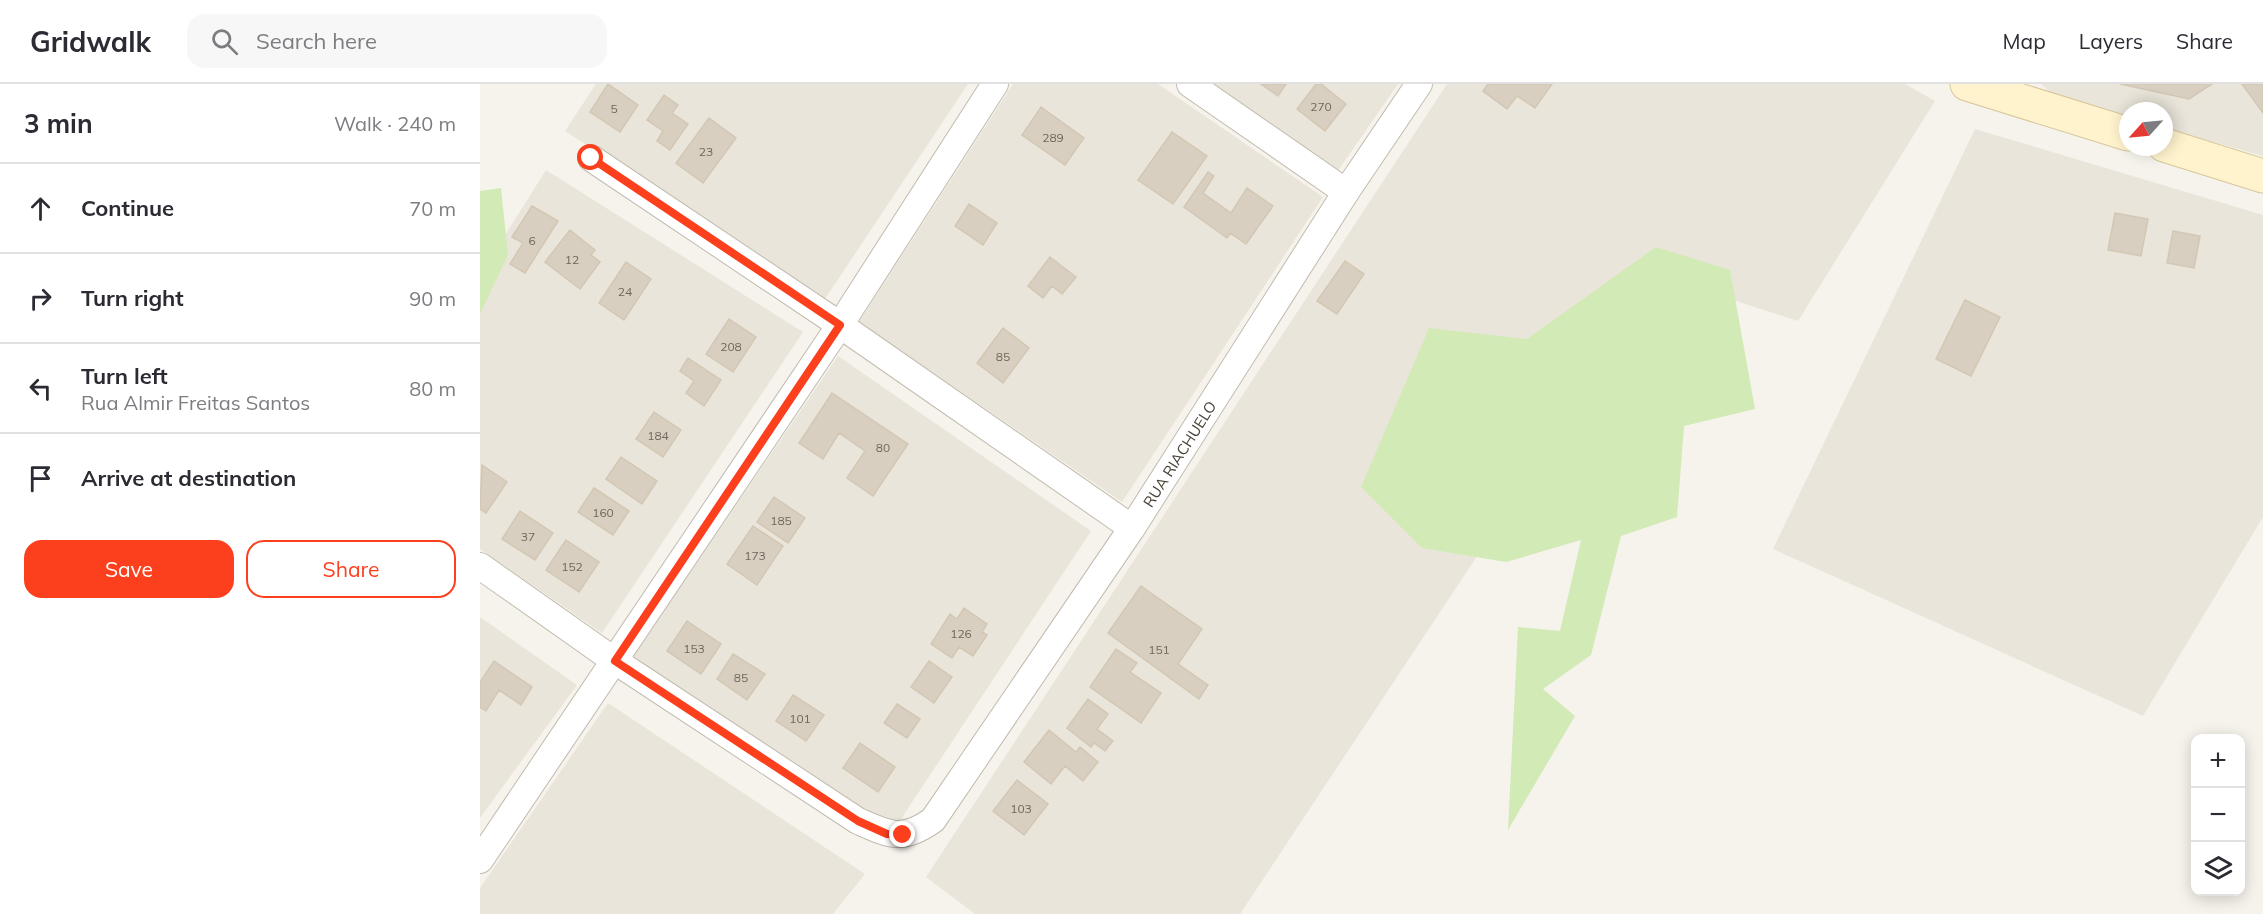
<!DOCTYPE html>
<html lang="en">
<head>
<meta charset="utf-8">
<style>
	body { margin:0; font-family:Mulish,sans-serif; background:#f7f7f7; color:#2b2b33 }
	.controls { position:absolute; right:18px; bottom:18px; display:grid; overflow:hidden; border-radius:12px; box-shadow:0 3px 15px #0003 }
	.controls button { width:54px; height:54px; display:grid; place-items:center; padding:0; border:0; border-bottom:2px solid #e1e1e2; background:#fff; color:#2b2b33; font:30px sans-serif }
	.compass { position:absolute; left:1639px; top:18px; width:54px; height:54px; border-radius:50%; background:#fff; box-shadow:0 3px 15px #0003; rotate:243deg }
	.stop { position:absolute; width:18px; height:18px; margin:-14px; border:4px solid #fc3f1d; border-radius:50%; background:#fff }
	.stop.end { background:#fc3f1d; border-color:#fff; box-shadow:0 2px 6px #0008 }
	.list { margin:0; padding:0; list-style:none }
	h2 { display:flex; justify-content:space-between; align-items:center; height:78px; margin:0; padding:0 24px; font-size:26px }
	h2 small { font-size:20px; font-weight:400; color:#7c7c81 }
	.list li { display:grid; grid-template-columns:39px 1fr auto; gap:18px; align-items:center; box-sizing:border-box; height:90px; padding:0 24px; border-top:2px solid #e1e1e2 }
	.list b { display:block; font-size:22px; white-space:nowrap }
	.list p { margin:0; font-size:20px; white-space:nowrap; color:#7c7c81 }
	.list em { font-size:20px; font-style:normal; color:#7c7c81 }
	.actions { display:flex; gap:12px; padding:18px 24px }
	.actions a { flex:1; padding:14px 0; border:2px solid #fc3f1d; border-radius:18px; text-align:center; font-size:21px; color:#fc3f1d }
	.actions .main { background:#fc3f1d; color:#fff }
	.icon { flex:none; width:33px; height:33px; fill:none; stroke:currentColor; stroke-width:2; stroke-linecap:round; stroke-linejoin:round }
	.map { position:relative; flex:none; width:1783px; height:830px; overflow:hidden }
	header { display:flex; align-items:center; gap:36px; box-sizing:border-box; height:84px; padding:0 30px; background:#fff; border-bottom:2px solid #e1e1e2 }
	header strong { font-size:28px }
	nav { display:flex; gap:33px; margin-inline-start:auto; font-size:21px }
	.search { width:420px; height:54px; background:#f7f7f7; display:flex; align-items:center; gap:15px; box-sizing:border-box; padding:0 21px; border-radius:18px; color:#7c7c81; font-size:22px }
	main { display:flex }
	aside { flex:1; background:#fff }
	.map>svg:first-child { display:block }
	.residential { fill:#eae5da }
	.green { fill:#d2eab5 }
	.building { fill:#d8cfc1; stroke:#d3c7b4; stroke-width:1.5 }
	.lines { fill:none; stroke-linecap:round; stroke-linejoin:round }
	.street-casing { stroke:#c2bbae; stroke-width:28 }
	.secondary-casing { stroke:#d6c79b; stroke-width:35 }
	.street { stroke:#fff; stroke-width:26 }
	.secondary { stroke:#fff3cd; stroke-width:33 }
	.route { stroke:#fc3f1d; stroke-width:8 }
	.labels { text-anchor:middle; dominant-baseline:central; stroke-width:5; stroke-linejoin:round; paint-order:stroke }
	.number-label { font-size:12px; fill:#6e675b }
	.street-label { font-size:15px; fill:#4b4439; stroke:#fff }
</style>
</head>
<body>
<header>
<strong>Gridwalk</strong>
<div class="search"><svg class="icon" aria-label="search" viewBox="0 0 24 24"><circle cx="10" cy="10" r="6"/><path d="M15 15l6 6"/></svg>Search here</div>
<nav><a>Map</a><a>Layers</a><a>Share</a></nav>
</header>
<main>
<aside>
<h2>3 min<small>Walk · 240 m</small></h2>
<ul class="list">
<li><svg class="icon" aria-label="ahead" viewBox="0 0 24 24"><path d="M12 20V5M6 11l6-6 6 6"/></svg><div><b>Continue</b></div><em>70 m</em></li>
<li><svg class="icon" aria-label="right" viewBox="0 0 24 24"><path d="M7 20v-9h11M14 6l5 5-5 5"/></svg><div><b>Turn right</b></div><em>90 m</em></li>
<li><svg class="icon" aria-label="left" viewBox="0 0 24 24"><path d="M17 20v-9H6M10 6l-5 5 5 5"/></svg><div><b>Turn left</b><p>Rua Almir Freitas Santos</p></div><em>80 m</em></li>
<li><svg class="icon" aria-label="arrive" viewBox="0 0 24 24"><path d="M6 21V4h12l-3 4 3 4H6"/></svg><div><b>Arrive at destination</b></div></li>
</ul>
<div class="actions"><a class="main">Save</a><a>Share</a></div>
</aside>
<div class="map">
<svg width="1783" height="830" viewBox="0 0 1783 830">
	<rect width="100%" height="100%" fill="#f6f3ec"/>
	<path class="residential" d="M116,0h372l-143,215 -260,-168z
		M533,0h145l165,113 -201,305 -263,-180z
		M732,0h186l-61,88z
		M967,0h458l30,17 -137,220 -136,-44 -422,637h-265l-49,-37z
		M1561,0h222v72l-99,-28v-17h-36v7l-72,-21z
		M1495,45l288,86v302l-120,199 -370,-167z
		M66,86l257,162 -201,301 -122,-84v-274z
		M358,272l253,175 -192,291 -28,-8 -240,-155z
		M0,533l97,68 -97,133z
		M128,619l257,171 -32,40h-353v-26z"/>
	<path class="green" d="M21,104l7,67 -28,59v-123z
		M1176,163l74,23 25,139 -71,17 -7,91 -56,19 -30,119 -48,34 32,27 -67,114 10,-203 42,4 21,-91 -75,22 -84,-14 -61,-61 68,-159 98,11z"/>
	<path class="building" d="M128,0l30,21 -18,27 -30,-20z
		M781,0h25l-8,12z
		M836,0h5l25,20 -21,27 -28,-22z
		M1008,0h64l-17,24 -18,-12 -10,13 -24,-18z
		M1640,0h92l-23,15z
		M1762,0h21v29z
		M184,11l14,10 -6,8 16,11 -18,26 -13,-9 6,-10 -16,-11z
		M561,23l43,31 -19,27 -43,-30z
		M229,34l27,20 -33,45 -27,-20z
		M692,48l35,24 -34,48 -35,-24z
		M728,88l6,4 -11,17 28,20 16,-25 26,18 -27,38 -16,-11 -3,5 -43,-31z
		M489,120l28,19 -14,22 -28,-19z
		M52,122l26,15 -33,52 -15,-9 13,-21 -11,-6z
		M1635,129l33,6 -7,37 -33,-6z
		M90,146l25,20 -4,5 9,7 -20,27 -35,-27z
		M1693,147l27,5 -6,32 -27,-5z
		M570,173l26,20 -14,17 -10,-8 -9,12 -15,-12z
		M865,177l19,13 -27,40 -20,-13z
		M146,178l25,17 -27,41 -25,-17z
		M1485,216l35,17 -29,59 -35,-17z
		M249,235l27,18 -23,35 -27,-18z
		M523,244l26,20 -26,35 -26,-20z
		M208,274l33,22 -17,26 -18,-13 8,-12 -14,-10z
		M352,309l76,51 -35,52 -26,-18 18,-27 -26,-18 -16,26 -24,-16z
		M174,328l27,18 -18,27 -27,-18z
		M141,373l36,24 -15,23 -36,-25z
		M2,381l25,17 -21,31 -6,-4z
		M114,404l35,23 -16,24 -35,-23z
		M294,413l31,21 -17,25 -31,-21z
		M40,427l33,22 -18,27 -33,-21z
		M273,442l30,20 -26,39 -30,-21z
		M86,456l33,22 -20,30 -33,-22z
		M661,502l61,43 -24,35 30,21 -9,14 -91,-66z
		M484,524l23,16 -5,8 5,3 -14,21 -14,-9 -7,11 -21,-14 19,-30 7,5z
		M207,537l34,23 -20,30 -34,-23z
		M636,565l21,14 -7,9 31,21 -20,30 -51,-36z
		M253,570l32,20 -18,26 -30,-21z
		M14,577l38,26 -11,18 -22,-15 -13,21 -6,-4v-25z
		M449,577l23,16 -18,26 -23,-16z
		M313,611l31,20 -18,26 -30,-20z
		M608,615l20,15 -11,15 16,12 -8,10 -11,-8 -3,4 -24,-19z
		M417,620l23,15 -13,19 -23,-15z
		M569,646l27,22 4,-5 18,15 -15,19 -18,-15 -14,18 -27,-22z
		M380,659l35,24 -17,25 -35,-24z
		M537,696l31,24 -24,31 -31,-24z"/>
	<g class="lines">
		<g class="street-casing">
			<g id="street">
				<path d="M710,0l156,108"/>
				<path d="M111,74l249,167 292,203"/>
				<path id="s1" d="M0,482l135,95 243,160c32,14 44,21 75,-1l199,-292 214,-336 73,-108"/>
				<path d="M0,776l360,-535 155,-241"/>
			</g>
		</g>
		<g class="secondary-casing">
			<path id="secondary" d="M1487,0l161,50
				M1684,61l99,31"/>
		</g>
		<use href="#street" class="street"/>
		<use href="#secondary" class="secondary"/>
	</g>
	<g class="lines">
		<path class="route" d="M111,74l249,167 -225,336 243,160 29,13 16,1"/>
	</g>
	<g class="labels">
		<g class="number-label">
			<text x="841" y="22">270</text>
			<text x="134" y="24">5</text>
			<text x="573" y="53">289</text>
			<text x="226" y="67">23</text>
			<text x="52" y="156">6</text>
			<text x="92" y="175">12</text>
			<text x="145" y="207">24</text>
			<text x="251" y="262">208</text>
			<text x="523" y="272">85</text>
			<text x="178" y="351">184</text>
			<text x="403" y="363">80</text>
			<text x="123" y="428">160</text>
			<text x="301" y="436">185</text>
			<text x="48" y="452">37</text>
			<text x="275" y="471">173</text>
			<text x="92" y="482">152</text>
			<text x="481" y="549">126</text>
			<text x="214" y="564">153</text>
			<text x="679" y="565">151</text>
			<text x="261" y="593">85</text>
			<text x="320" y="634">101</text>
			<text x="541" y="724">103</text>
		</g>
		<g class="street-label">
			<text stroke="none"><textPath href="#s1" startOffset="978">RUA RIACHUELO</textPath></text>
		</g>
	</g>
</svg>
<div class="controls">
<button>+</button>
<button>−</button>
<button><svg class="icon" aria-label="layers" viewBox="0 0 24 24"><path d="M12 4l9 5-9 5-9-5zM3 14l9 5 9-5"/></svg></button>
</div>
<svg class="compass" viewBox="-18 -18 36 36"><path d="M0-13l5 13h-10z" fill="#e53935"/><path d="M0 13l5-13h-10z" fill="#7c7c81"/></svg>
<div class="stop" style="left:111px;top:74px"></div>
<div class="stop end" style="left:423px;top:751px"></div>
</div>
</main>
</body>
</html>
